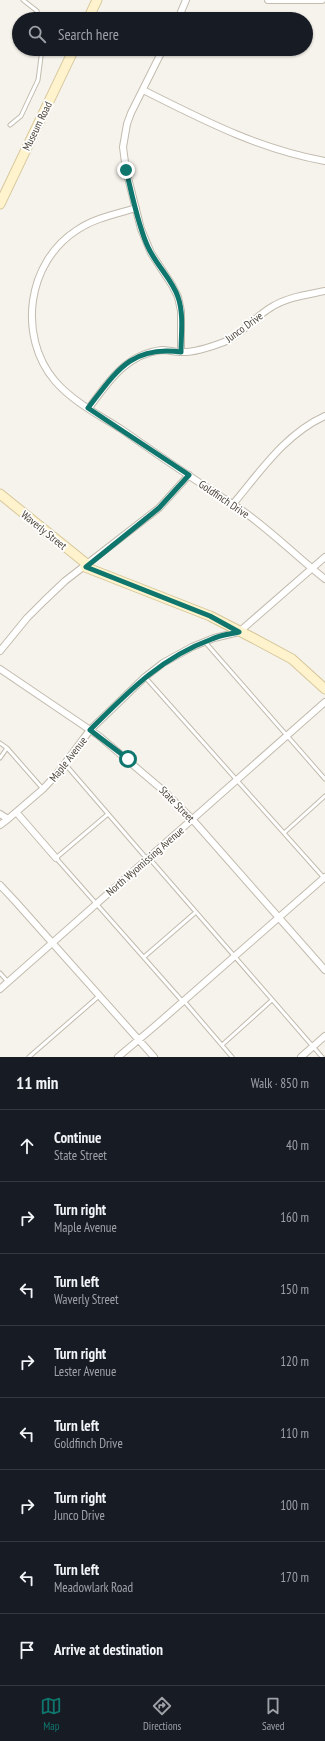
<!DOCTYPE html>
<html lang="en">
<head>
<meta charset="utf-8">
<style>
	body { margin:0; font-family:"PT Sans Narrow",sans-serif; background:#20242c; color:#f1f3f6 }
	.stop { position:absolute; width:12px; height:12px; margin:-9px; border:3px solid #0f766e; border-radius:50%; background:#fff }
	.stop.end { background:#0f766e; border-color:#fff; box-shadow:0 1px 4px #0008 }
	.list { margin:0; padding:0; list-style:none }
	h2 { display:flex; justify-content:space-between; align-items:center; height:52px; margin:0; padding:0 16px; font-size:17px }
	h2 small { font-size:13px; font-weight:400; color:#9ea1a6 }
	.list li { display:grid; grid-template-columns:26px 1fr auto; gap:12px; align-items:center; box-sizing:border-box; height:72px; padding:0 16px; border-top:1px solid #363941 }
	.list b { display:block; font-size:15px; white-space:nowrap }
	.list p { margin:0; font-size:13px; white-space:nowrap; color:#9ea1a6 }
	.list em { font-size:13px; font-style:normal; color:#9ea1a6 }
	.icon { flex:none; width:22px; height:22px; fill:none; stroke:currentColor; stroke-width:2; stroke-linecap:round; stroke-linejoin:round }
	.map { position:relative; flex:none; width:325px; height:1057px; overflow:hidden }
	.search { position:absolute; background:#171b24; box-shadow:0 1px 3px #0004; left:12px; right:12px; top:12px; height:44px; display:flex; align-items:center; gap:10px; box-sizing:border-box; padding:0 14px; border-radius:22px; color:#9ea1a6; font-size:15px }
	.sheet { height:628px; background:#171b24 }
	nav { display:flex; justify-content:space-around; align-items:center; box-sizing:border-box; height:56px; border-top:1px solid #363941; background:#171b24; font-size:11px; color:#9ea1a6 }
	nav a { display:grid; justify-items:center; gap:2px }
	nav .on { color:#0f766e }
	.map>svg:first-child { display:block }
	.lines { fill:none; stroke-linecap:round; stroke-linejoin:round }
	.lane-casing { stroke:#c2bbae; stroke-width:5 }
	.street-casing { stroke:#c2bbae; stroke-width:8 }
	.secondary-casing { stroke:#d6c79b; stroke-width:11 }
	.lane { stroke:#fff; stroke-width:3 }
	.street { stroke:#fff; stroke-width:6 }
	.secondary { stroke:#fff3cd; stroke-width:9 }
	.route { stroke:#0f766e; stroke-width:5 }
	.labels { text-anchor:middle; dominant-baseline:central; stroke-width:3.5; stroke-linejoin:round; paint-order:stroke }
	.street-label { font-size:11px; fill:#4b4439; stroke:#fff }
</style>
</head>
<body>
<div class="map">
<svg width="325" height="1057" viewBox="0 0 325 1057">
	<rect width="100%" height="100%" fill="#f6f3ec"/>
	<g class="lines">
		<g class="lane-casing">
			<path id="lane" d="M23,0l14,11 2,8
				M10,125l11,-9 17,-36 4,-31
				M205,642l120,137
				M145,677l179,201
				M0,743l7,5 36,41
				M0,758l7,-10
				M65,764l82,95
				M108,814l-52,44 127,144
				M284,833l41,-37
				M149,858l173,199
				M144,957l52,-45
				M0,973l8,9
				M184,1001l48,56
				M222,1045l50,-45
				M29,1057l70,-61"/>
		</g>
		<g class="street-casing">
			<path id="street" d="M268,0h54
				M178,19l8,-19
				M163,49l-32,64 -4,11 -4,23 3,23 15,59 10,24 21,32 6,12 3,14v41
				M143,90c60,30 115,59 182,71
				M136,208c-20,6 -41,10 -59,22 -50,32 -60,106 -22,151 17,20 44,34 66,48 37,26 75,52 113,76 33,21 60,50 91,74
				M89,408c19,-26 37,-54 73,-58 6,0 12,2 18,2 14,1 31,-5 44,-10 18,-8 30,-24 46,-34 17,-11 36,-13 55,-17
				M233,504c27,-32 52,-70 92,-88
				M0,651l27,-33 17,-17 21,-20 94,-73 30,-33
				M0,669l99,67 66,56 27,27 133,151
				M17,813l39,45
				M0,814l8,5 35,-30 14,-15 33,-44 55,-53 18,-14 29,-16 22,-9 25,-6 86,-75
				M0,825l8,-6
				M0,885l15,16 139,156
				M0,989l325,-287
				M118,1057l37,-31 170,-149
				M301,1057l24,-21"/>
		</g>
		<g class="secondary-casing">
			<path id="secondary" d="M88,19l9,-19
				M0,204l74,-155
				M0,494l88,71
				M85,567l125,49 43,22 39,21 33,30"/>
		</g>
		<use href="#lane" class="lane"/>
		<use href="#street" class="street"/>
		<use href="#secondary" class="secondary"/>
	</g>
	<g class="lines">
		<path class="route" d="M126,170c6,24 12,56 22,77 8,18 24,32 30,50 6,17 3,38 3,55 -50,-7 -65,20 -93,56l101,67 -30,33 -73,59 124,49 29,16c-9,2 -19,3 -27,7 -52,19 -84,53 -122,91l38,29"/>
	</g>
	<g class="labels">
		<g class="street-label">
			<text transform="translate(37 126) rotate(-64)">Museum Road</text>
			<text transform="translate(244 327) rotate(-36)">Junco Drive</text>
			<text transform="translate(224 499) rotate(34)">Goldfinch Drive</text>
			<text transform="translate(44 530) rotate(39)">Waverly Street</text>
			<text transform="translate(68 759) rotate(-52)">Maple Avenue</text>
			<text transform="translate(177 804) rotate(46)">State Street</text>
			<text transform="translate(145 861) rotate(-41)">North Wyomissing Avenue</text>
		</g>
	</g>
</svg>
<div class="stop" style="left:128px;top:759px"></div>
<div class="stop end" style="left:126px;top:170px"></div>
<div class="search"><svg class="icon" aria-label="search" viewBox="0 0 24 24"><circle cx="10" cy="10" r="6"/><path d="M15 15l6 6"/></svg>Search here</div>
</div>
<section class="sheet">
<h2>11 min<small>Walk · 850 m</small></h2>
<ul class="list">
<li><svg class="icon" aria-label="ahead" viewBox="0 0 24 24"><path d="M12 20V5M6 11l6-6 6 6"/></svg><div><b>Continue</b><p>State Street</p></div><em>40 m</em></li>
<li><svg class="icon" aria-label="right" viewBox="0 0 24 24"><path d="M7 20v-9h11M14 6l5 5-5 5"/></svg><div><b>Turn right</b><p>Maple Avenue</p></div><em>160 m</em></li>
<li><svg class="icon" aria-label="left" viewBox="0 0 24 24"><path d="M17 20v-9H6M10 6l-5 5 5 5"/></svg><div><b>Turn left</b><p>Waverly Street</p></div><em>150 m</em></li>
<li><svg class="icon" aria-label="right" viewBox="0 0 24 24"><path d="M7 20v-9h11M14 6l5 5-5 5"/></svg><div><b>Turn right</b><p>Lester Avenue</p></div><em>120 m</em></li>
<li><svg class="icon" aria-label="left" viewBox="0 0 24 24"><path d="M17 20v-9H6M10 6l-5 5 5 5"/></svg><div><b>Turn left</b><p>Goldfinch Drive</p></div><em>110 m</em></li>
<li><svg class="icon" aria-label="right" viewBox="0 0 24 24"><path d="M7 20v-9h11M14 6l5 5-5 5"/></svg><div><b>Turn right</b><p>Junco Drive</p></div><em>100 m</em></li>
<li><svg class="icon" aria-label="left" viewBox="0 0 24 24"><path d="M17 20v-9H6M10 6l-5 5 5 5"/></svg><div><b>Turn left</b><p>Meadowlark Road</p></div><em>170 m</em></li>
<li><svg class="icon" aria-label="arrive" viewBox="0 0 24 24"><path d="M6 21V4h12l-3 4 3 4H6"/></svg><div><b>Arrive at destination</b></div></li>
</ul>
</section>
<nav>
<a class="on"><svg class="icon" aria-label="map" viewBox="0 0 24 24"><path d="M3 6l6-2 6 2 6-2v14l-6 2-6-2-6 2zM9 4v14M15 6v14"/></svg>Map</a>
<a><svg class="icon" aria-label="directions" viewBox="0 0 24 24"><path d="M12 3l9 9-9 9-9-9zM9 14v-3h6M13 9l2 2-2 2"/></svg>Directions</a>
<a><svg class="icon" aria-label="saved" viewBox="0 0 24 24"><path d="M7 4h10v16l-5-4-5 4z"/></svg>Saved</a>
</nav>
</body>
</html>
